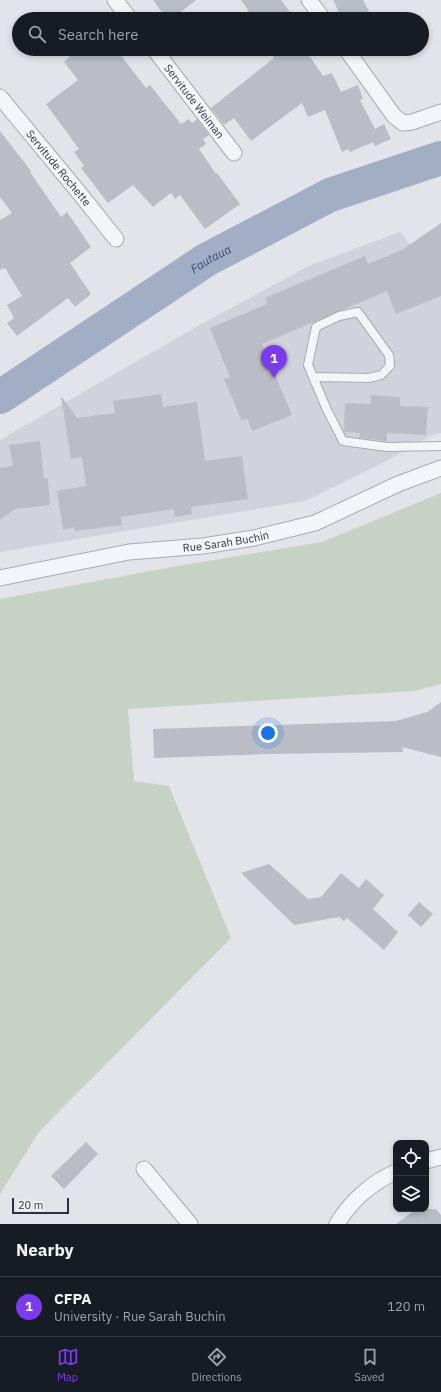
<!DOCTYPE html>
<html lang="en">
<head>
<meta charset="utf-8">
<style>
	body { margin:0; font-family:"IBM Plex Sans",sans-serif; background:#242831; color:#f1f3f6 }
	.controls { position:absolute; right:12px; bottom:12px; display:grid; overflow:hidden; border-radius:8px; box-shadow:0 2px 6px #0003 }
	.controls button { width:36px; height:36px; display:grid; place-items:center; padding:0; border:0; border-bottom:1px solid #363941; background:#171b24; color:#f1f3f6; font:20px sans-serif }
	.scale { position:absolute; left:12px; bottom:10px; width:57px; box-sizing:border-box; padding-left:4px; border:2px solid #2c313f; border-top:0; font-size:11px; line-height:14px; white-space:nowrap; color:#2c313f; -webkit-text-stroke:3px #f1f3f7; paint-order:stroke }
	.you { position:absolute; left:268px; top:733px; width:14px; height:14px; margin:-10px; border:3px solid #fff; border-radius:50%; background:#1a73e8; box-shadow:0 0 0 6px #1a73e833 }
	.badge { display:grid; place-items:center; width:26px; height:26px; border-radius:50%; background:#7c3aed; color:#fff; font-size:13px; font-weight:700 }
	.pin { position:absolute; translate:-50% -33px; filter:drop-shadow(0 1px 2px #0008) }
	.pin::after { content:''; position:absolute; top:21px; width:14px; height:12px; background:inherit; clip-path:polygon(0 0,100% 0,50% 100%) }
	.list { margin:0; padding:0; list-style:none }
	h2 { display:flex; justify-content:space-between; align-items:center; height:52px; margin:0; padding:0 16px; font-size:17px }
	h2 small { font-size:13px; font-weight:400; color:#9ea1a6 }
	.list li { display:grid; grid-template-columns:26px 1fr auto; gap:12px; align-items:center; box-sizing:border-box; height:60px; padding:0 16px; border-top:1px solid #363941 }
	.list b { display:block; font-size:15px; white-space:nowrap }
	.list p { margin:0; font-size:13px; white-space:nowrap; color:#9ea1a6 }
	.list em { font-size:13px; font-style:normal; color:#9ea1a6 }
	.icon { flex:none; width:22px; height:22px; fill:none; stroke:currentColor; stroke-width:2; stroke-linecap:round; stroke-linejoin:round }
	.map { position:relative; flex:none; width:441px; height:1224px; overflow:hidden }
	.search { position:absolute; background:#171b24; box-shadow:0 2px 6px #0003; left:12px; right:12px; top:12px; height:44px; display:flex; align-items:center; gap:10px; box-sizing:border-box; padding:0 14px; border-radius:22px; color:#9ea1a6; font-size:15px }
	.sheet { height:112px; background:#171b24 }
	nav { display:flex; justify-content:space-around; align-items:center; box-sizing:border-box; height:56px; border-top:1px solid #363941; background:#171b24; font-size:11px; color:#9ea1a6 }
	nav a { display:grid; justify-items:center; gap:2px }
	nav .on { color:#7c3aed }
	.map>svg:first-child { display:block }
	.built { fill:#d0d3db }
	.green { fill:#c6d2c4 }
	.lines { fill:none; stroke-linecap:round; stroke-linejoin:round }
	.river { stroke:#a1aec6; stroke-width:34 }
	.building { fill:#babdc5 }
	.service-casing { stroke:#a8abb3; stroke-width:10 }
	.minor-casing { stroke:#a8abb3; stroke-width:17 }
	.service { stroke:#f4f5f8; stroke-width:8 }
	.minor { stroke:#f4f5f8; stroke-width:15 }
	.labels { text-anchor:middle; dominant-baseline:central; stroke-width:4; stroke-linejoin:round; paint-order:stroke }
	.street-label { font-size:11px; fill:#2c313f; stroke:#f1f3f7 }
	.water-label { font-size:12px; font-style:italic; fill:#394b70; stroke:#f1f3f7 }
</style>
</head>
<body>
<div class="map">
<svg width="441" height="1224" viewBox="0 0 441 1224">
	<rect width="100%" height="100%" fill="#e2e4e9"/>
	<path class="built" d="M400,232l41,51v150l-8,2 -54,30 -74,36 -305,51v-112l203,-117 108,-58z"/>
	<path class="green" d="M441,493v191l-27,7 -286,18 6,72 35,5 62,152 -192,194 -39,62v-595l172,-32 150,-25z"/>
	<g class="lines">
		<path class="river" id="s1" d="M0,397l206,-137 124,-65 111,-37"/>
	</g>
	<path class="building" d="M153,0h43l-24,19h-5z
		M241,0h40l14,19h-41z
		M333,0h30l10,19h-31z
		M77,49h39l30,39 4,-3 31,39 8,-5 3,4 5,-4 12,16 -6,4 3,5 -7,5 17,25 1,-1 23,31 -35,25 -25,-34 -5,4 -4,-6 -18,14 -20,-22 -25,18 -27,-35 3,-2 -10,-14 5,-3 -33,-45 32,-24 -14,-18z
		M268,49h37l18,27 9,-3 9,19 17,-7 5,14 -3,1 15,29 9,-5 7,15 -16,7 -2,-4 -23,10 -2,-3 -6,3 -17,-42 -17,7 -6,-14 -51,38 -17,-23 -10,7 -13,-17 63,-50z
		M0,131l31,40 -1,1 31,45 6,-5 24,35 -21,16 21,31 -16,13 -7,-9 -51,38 -10,-13 7,-5 -7,-13 15,-9 -17,-28 -5,2v-50l12,-7 -12,-16z
		M441,223v73l-45,18 -9,-23 -125,53 30,71 -40,16 -5,-13 -5,3 -18,-42 6,-2 -20,-49 57,-24 -2,-6 100,-42 3,8 34,-14z
		M161,394l2,13 34,-5 8,59 37,-5 6,43 -57,8 1,7 -17,3 -1,-8 -53,8 1,8 -47,6 -1,-4 -11,3 -6,-39 29,-5 -4,-29 -11,2 -10,-63 16,22 38,-5 -2,-12z
		M371,395l29,2v9l28,1 -2,28 -39,-2v8l-28,-3 1,-5 -16,-1 1,-29 26,1z
		M40,441l4,38 4,-1 2,27 -35,4 -15,11v-52l13,-2 -4,-21z
		M441,702v55l-39,-10 1,5 -134,2 -115,4 -1,-29 243,-8 31,-9z
		M269,864l39,35 13,-2 20,-24 18,15 7,-9 18,16 -11,14 25,23 -14,18 -37,-32 -3,3 -5,-4 -45,8 -53,-52z
		M419,902l14,12 -12,13 -13,-12z
		M86,1142l12,12 -34,35 -13,-13z
		M416,1209h20l5,6v9h-45z"/>
	<g class="lines">
		<g class="service-casing">
			<path id="service" d="M313,377l56,1 12,-3 9,-9 -1,-11 -31,-43 -19,4 -23,11 -8,38 19,45 16,31 44,6 54,-1"/>
		</g>
		<g class="minor-casing">
			<g id="minor">
				<path d="M115,0l15,19"/>
				<path d="M309,0l14,19"/>
				<path id="s2" d="M154,49l80,104"/>
				<path d="M346,49l48,67 9,7 9,-1 29,-10"/>
				<path id="s3" d="M0,97l81,98 35,44"/>
				<path id="s4" d="M0,578l129,-26 74,-6 51,-8 61,-15 83,-39 43,-16"/>
				<path d="M426,1161l15,-4"/>
				<path d="M144,1169l46,55"/>
				<path d="M337,1224c13,-22 35,-42 59,-52"/>
			</g>
		</g>
		<use href="#service" class="service"/>
		<use href="#minor" class="minor"/>
	</g>
	<g class="labels">
		<g class="street-label">
			<text stroke="none"><textPath href="#s2" startOffset="66">Servitude Weiman</textPath></text>
			<text stroke="none"><textPath href="#s3" startOffset="92">Servitude Rochette</textPath></text>
			<text stroke="none"><textPath href="#s4" startOffset="229">Rue Sarah Buchin</textPath></text>
		</g>
		<g class="water-label">
			<text stroke="none"><textPath href="#s1" startOffset="252">Fautaua</textPath></text>
		</g>
	</g>
</svg>
<div class="controls">
<button><svg class="icon" aria-label="locate" viewBox="0 0 24 24"><circle cx="12" cy="12" r="6"/><path d="M12 2v4M12 18v4M2 12h4M18 12h4"/></svg></button>
<button><svg class="icon" aria-label="layers" viewBox="0 0 24 24"><path d="M12 4l9 5-9 5-9-5zM3 14l9 5 9-5"/></svg></button>
</div>
<div class="scale">20 m</div>
<div class="you"></div>
<div class="pin badge" style="left:274px;top:378px">1</div>
<div class="search"><svg class="icon" aria-label="search" viewBox="0 0 24 24"><circle cx="10" cy="10" r="6"/><path d="M15 15l6 6"/></svg>Search here</div>
</div>
<section class="sheet">
<h2>Nearby<small></small></h2>
<ul class="list">
<li><span class="badge">1</span><div><b>CFPA</b><p>University · Rue Sarah Buchin</p></div><em>120 m</em></li>
</ul>
</section>
<nav>
<a class="on"><svg class="icon" aria-label="map" viewBox="0 0 24 24"><path d="M3 6l6-2 6 2 6-2v14l-6 2-6-2-6 2zM9 4v14M15 6v14"/></svg>Map</a>
<a><svg class="icon" aria-label="directions" viewBox="0 0 24 24"><path d="M12 3l9 9-9 9-9-9zM9 14v-3h6M13 9l2 2-2 2"/></svg>Directions</a>
<a><svg class="icon" aria-label="saved" viewBox="0 0 24 24"><path d="M7 4h10v16l-5-4-5 4z"/></svg>Saved</a>
</nav>
</body>
</html>
